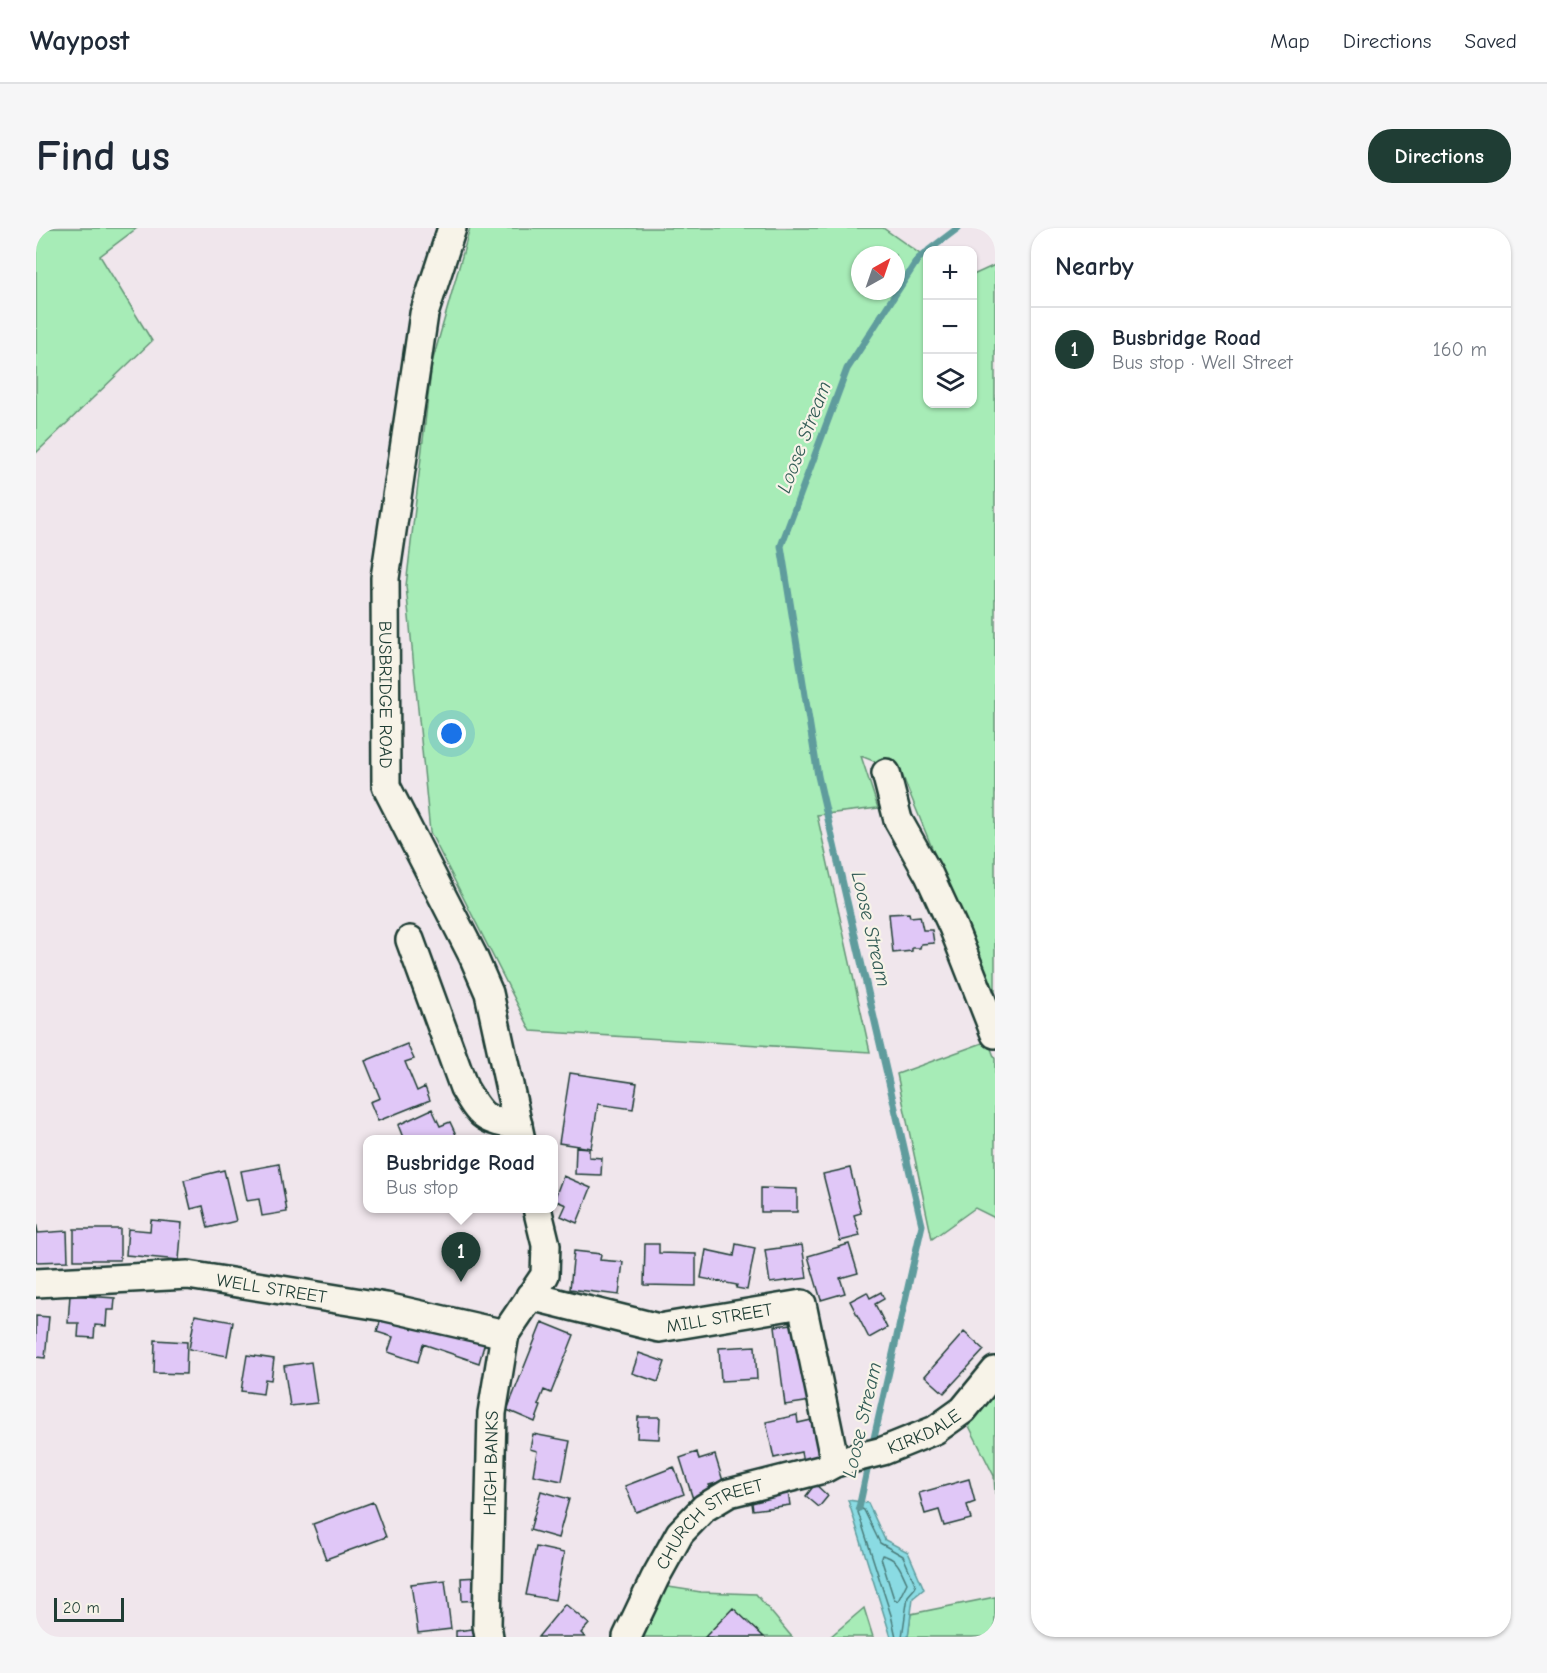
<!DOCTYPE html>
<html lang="en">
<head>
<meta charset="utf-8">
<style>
	body { margin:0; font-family:"Comic Neue",sans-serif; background:#f6f6f7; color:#1f2937 }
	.controls { position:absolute; right:18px; top:18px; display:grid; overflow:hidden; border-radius:12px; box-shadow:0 2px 4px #0004 }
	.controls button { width:54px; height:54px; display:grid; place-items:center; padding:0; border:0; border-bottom:2px solid #e0e1e3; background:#fff; color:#1f2937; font:30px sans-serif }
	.compass { position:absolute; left:815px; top:18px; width:54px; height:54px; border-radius:50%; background:#fff; box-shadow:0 2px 4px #0004; rotate:40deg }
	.scale { position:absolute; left:18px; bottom:15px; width:70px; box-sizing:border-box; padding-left:6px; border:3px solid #1f3d34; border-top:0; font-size:16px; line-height:21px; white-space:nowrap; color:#1f3d34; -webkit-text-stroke:4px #f7f3e8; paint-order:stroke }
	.you { position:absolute; left:416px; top:506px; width:21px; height:21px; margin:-15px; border:4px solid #fff; border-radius:50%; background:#1a73e8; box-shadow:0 0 0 9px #1a73e833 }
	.badge { display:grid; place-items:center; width:39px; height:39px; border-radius:50%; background:#1f3d34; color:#fff; font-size:20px; font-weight:700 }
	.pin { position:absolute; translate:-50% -50px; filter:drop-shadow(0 2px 3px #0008) }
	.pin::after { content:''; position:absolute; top:32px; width:21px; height:18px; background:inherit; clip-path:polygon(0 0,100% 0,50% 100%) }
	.popup { position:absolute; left:327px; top:907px; width:195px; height:78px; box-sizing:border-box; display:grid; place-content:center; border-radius:12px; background:#fff; filter:drop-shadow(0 2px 4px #0005); font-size:20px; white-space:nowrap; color:#747a83 }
	.popup b { font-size:22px; color:#1f2937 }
	.popup::after { content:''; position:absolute; left:50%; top:100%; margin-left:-12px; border:12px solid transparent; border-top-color:#fff }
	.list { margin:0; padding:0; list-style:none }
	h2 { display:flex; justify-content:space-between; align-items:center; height:78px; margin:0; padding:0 24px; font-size:26px }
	h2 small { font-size:20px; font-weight:400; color:#747a83 }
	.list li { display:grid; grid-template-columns:39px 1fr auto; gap:18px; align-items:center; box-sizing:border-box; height:84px; padding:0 24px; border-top:2px solid #e0e1e3 }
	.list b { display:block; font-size:22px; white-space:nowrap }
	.list p { margin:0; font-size:20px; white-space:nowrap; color:#747a83 }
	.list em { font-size:20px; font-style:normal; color:#747a83 }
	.icon { flex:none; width:33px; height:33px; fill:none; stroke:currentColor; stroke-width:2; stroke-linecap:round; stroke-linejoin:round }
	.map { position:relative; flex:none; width:959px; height:1409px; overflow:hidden; border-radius:24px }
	header { display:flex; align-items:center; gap:36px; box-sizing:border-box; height:84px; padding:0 30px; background:#fff; border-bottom:2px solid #e0e1e3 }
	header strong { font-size:28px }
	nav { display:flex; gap:33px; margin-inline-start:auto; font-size:21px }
	.intro { display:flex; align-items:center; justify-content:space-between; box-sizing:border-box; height:144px; padding:0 36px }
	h1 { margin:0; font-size:42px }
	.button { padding:15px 27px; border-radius:24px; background:#1f3d34; color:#fff; font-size:21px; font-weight:700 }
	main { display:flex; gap:36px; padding:0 36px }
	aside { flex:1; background:#fff; border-radius:24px; box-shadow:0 2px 4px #0004 }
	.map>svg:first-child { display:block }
	.green { fill:#a7ecb7; stroke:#639476; stroke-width:1.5; fill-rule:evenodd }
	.water { fill:#8adbe3; stroke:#5f9c9d; stroke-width:1.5 }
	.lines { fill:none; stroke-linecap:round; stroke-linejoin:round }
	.shore { stroke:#4a7c7a; stroke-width:1.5 }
	.stream { stroke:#5f9c9d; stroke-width:7 }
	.building { fill:#e0c7f7; stroke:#1f3d34; stroke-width:1.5 }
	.minor-casing { stroke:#1f3d34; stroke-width:32 }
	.minor { stroke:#f7f3e8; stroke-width:27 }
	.labels { text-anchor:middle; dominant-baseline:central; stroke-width:4.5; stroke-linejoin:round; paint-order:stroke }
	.street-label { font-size:18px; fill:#1f3d34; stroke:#f7f3e8 }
	.water-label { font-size:20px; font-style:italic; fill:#345d57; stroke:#f7f3e8 }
</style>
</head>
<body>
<header>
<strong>Waypost</strong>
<nav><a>Map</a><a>Directions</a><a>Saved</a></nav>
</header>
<div class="intro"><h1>Find us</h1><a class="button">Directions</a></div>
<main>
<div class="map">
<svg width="959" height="1409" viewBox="0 0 959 1409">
	<rect width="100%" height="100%" fill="#f0e6ec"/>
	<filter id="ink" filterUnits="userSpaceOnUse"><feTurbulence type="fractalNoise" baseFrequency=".0167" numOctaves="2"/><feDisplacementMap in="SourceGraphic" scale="12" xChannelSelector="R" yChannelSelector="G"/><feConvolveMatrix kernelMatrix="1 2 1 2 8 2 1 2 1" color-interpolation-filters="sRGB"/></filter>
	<g filter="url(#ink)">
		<path class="green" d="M0,0h101l-37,28 52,85 -116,112z
			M434,0h413l44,31v145h45l1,-129 22,-10v737l-94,-230 -40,-16 17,52 -61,7 53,237 -339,-21 -101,-199 -24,-246 26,-223zM824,27h36v36h-36z
			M952,813l7,18v159l-20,-10 -43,31 -35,-165z
			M959,1161v105l-1,-18 -28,-56z
			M626,1358l39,6 55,2 36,43h-154z
			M959,1369v40h-87l3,-23z
			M828,1380l9,29h-43z"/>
		<path class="water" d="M812,1272l20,3 17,37 23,12 16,37 -11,9 -5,39h-17z"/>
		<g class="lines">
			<path class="shore" d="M846,1327c17,4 18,14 25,28l-9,18 -4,-2 -13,-41z
				M860,1409l-5,-22 -33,-103 2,-4 4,2 16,33 23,13 13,30 -1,2 -7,8 -6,41"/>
			<path class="stream" d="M893,22l29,-22
				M836,1219l50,-222 -104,-449 -37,-230 66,-177 71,-110 9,-7
				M823,1280l10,-47"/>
		</g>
		<path class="building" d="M873,685l1,4 10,-1 3,14h9l2,13 -13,1 -1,4h-8v3l-19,2 -4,-39z
			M371,816l7,15 -9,3 12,29 8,-4 5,13 -52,21 -8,-19 10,-4 -15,-37z
			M534,845l67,10 -4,26 -35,-5 -7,44 -32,-5z
			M396,881l8,17 10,-4 7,15 -6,3h-47l-6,-15z
			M540,919l13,1v9l13,1 -1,17 -26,-1z
			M243,936l8,48 -25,4 -3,-17 -12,2 -6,-30z
			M814,940l11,45 -7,2 6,21 -20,5 -17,-67z
			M188,942l12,51 -28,7 -5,-22 -12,3 -7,-29z
			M527,948l28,12 -14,35 -16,-7 5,-11 -12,-5z
			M725,960l36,1v23h-36z
			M115,992l31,3 -3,37 -53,-5 2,-26 22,2z
			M0,994l2,11 29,-2 1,30 -32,1z
			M38,1001h46v31h-46z
			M609,1016h14v9l37,1v32l-52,-1z
			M700,1016l19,4 -8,42 -11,-2 1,-3 -36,-7 5,-28 28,6z
			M813,1016l9,29 -18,5 5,15 -24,7 -13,-44z
			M766,1017l5,33 -37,5 -5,-33z
			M538,1023l27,3 -1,6 23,2 -4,33 -49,-6z
			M831,1064l3,6 11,-6 3,7 -9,5 12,24 -18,10 -19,-37z
			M34,1067l45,3 -1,12h-7l-1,16 -11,-1 -1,13 -16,-1 1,-14h-11z
			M348,1081l101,33 -6,21 -56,-19 -5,18 -30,-10 5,-15 -16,-5z
			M159,1087l38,7 -6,34 -38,-7z
			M0,1088l13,1 -4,41 -9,-1z
			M506,1094l32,13 -23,58 -7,-3 -6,15 3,1 -6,16 -28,-12z
			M765,1095l10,78 -26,4 -10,-79z
			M928,1104l20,18 -40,43 -19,-17z
			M119,1112l32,2 -1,32 -32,-1z
			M719,1118l2,33 -36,2 -2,-33z
			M603,1125l26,9 -7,20 -26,-9z
			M211,1127l27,4 -3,21 -6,-1 -2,15 -22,-3z
			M275,1134l6,41 -27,3 -6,-40z
			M761,1187l1,8 18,-4 9,44 -21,4 -3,-15 -27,6 -8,-36z
			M602,1189h22l-1,22 -22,-1z
			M497,1206l37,7 -8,40 -29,-6 4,-24 -7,-2z
			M661,1224l2,8 16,-5 8,26 -14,4 3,8 -19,6 -13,-41z
			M638,1239l10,27 -48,18 -11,-26z
			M933,1251l6,23 -8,3 4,14 -27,7 -5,-16 -14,4 -6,-21z
			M779,1256l13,12 -9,11 -13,-11z
			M505,1263l28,8 -11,39 -28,-8z
			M752,1264l2,13 -37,5 -2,-13z
			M337,1274l13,35 -60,22 -13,-35z
			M500,1319l28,6 -9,47 -29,-5z
			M443,1349l1,23 -18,1 -1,-23z
			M409,1352l6,49 -33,4 -7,-49z
			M529,1376l24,20 -8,9 4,4h-47z
			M697,1380l31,29h-59z
			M445,1400l1,9h-26v-6z"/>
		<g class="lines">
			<g class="minor-casing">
				<g id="minor">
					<path id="s1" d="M416,0l-28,86 -39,264 1,208 87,170 16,37 32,147"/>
					<path d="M850,545l12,47 31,55 24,52 42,107"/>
					<path d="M374,712l54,148c17,29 20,33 54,37"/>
					<path id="s2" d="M0,1055l152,-8 198,32 119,27"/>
					<path id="s3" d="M494,1068l129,32 143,-24 33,159"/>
					<path id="s4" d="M453,1409l-2,-12 5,-212 13,-79 40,-59 1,-30 -9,-37"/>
					<path id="s5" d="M591,1409l28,-59 25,-45 24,-25 25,-15 95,-24 11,-6 48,-12 52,-21 28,-20 32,-39"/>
				</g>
			</g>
			<use href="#minor" class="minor"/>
		</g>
	</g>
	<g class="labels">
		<g class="street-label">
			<text stroke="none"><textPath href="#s1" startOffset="474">BUSBRIDGE ROAD</textPath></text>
			<text stroke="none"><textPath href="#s2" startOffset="237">WELL STREET</textPath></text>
			<text stroke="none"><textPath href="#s3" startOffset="194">MILL STREET</textPath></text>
			<text stroke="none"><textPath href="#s5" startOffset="386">KIRKDALE</textPath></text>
			<text stroke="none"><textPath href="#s4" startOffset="174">HIGH BANKS</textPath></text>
			<text stroke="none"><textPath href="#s5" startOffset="146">CHURCH STREET</textPath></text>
		</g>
		<g class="water-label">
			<text transform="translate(768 209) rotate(-69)">Loose Stream</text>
			<text transform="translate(835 701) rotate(77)">Loose Stream</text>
			<text transform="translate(826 1192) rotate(-77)">Loose Stream</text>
		</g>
	</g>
</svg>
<div class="controls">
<button>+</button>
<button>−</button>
<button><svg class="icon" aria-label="layers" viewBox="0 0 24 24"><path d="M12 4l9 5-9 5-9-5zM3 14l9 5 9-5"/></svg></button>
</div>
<svg class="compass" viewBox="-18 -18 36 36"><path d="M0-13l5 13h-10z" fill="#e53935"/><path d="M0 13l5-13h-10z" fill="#747a83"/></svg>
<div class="scale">20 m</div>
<div class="you"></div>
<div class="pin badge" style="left:425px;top:1054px">1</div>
<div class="popup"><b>Busbridge Road</b>Bus stop</div>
</div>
<aside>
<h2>Nearby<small></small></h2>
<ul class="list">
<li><span class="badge">1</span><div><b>Busbridge Road</b><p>Bus stop · Well Street</p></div><em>160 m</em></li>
</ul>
</aside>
</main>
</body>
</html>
